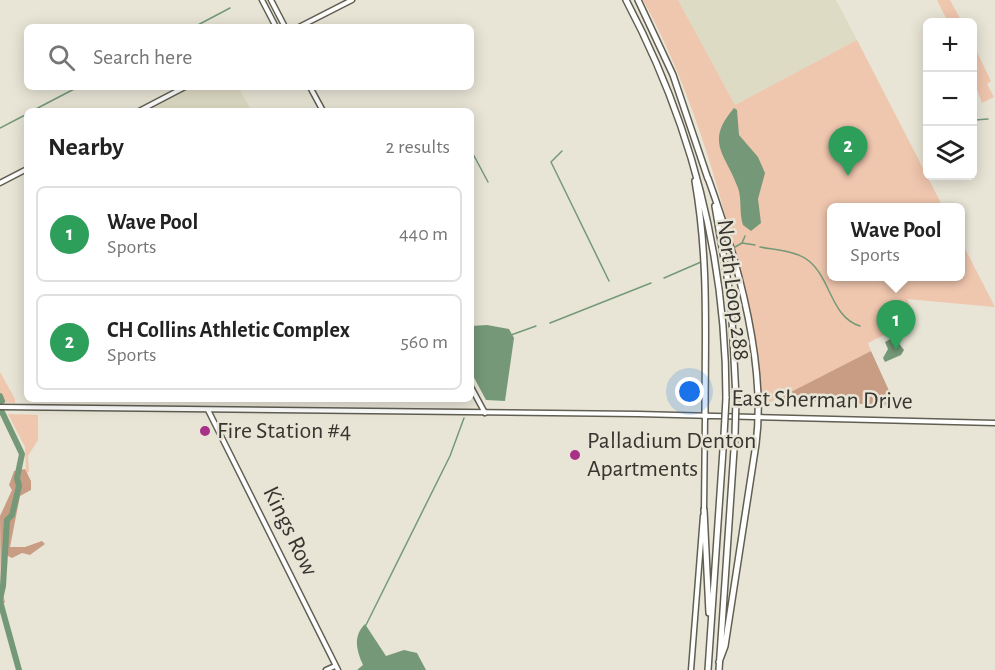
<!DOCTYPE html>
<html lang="en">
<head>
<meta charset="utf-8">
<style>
	body { margin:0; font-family:"Alegreya Sans",sans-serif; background:#f6f6f6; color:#222 }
	.controls { position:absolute; right:18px; top:18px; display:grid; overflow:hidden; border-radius:9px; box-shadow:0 3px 15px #0003 }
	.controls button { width:54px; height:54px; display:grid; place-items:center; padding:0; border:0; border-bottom:2px solid #e0e0e0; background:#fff; color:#222; font:30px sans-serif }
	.you { position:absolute; left:690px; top:392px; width:21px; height:21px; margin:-15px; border:4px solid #fff; border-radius:50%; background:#1a73e8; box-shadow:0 0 0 9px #1a73e833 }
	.badge { display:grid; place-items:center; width:39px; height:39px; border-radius:50%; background:#a93289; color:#fff; font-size:20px; font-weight:700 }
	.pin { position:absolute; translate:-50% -50px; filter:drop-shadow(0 2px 3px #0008) }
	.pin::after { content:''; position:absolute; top:32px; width:21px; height:18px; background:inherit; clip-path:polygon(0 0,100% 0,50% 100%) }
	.popup { position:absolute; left:827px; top:203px; width:138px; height:78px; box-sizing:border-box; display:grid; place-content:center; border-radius:9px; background:#fff; filter:drop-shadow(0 2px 4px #0005); font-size:20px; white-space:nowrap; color:#767676 }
	.popup b { font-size:22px; color:#222 }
	.popup::after { content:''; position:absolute; left:50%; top:100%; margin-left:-12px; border:12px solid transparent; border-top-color:#fff }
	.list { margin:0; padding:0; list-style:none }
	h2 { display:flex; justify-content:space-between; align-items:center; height:78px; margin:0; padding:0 24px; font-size:26px }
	h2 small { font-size:20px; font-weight:400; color:#767676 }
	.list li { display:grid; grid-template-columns:39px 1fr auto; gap:18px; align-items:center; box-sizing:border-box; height:96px; margin:0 12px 12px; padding:0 12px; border:2px solid #e0e0e0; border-radius:9px }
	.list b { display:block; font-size:22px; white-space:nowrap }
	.list p { margin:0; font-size:20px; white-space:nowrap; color:#767676 }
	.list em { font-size:20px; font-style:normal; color:#767676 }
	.icon { flex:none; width:33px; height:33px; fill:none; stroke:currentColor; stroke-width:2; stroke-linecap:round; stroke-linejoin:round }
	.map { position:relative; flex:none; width:995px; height:670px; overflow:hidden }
	.search { position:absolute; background:#fff; box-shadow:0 3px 15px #0003; left:24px; top:24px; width:450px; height:66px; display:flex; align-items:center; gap:15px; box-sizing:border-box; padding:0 21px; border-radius:9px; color:#767676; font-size:22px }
	.panel { position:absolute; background:#fff; box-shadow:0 3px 15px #0003; left:24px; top:108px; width:450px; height:294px; border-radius:9px }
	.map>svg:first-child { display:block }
	.built { fill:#dedbc4 }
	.green { fill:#efc6ae }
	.forest { fill:#c89d84 }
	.water { fill:#759978 }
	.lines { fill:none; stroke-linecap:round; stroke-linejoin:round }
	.stream { stroke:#759978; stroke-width:1.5 }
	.river { stroke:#759978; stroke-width:6 }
	.tertiary-casing { stroke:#615f52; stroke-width:7 }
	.secondary-casing { stroke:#615f52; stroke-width:7 }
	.trunk-casing { stroke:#615f52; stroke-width:8 }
	.tertiary { stroke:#fff; stroke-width:4 }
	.secondary { stroke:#fff; stroke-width:4 }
	.trunk { stroke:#fff; stroke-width:5 }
	.trunk-bridge-casing { stroke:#615f52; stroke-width:8; stroke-linecap:butt }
	.trunk-bridge { stroke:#fff; stroke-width:5 }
	.poi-dot { fill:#a93289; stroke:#e8e5d6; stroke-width:2 }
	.labels { text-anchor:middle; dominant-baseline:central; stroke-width:5; stroke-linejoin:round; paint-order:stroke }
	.street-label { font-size:24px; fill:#36352f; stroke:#e8e5d6 }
	.poi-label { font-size:24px; fill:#36352f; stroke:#e8e5d6; text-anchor:start }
</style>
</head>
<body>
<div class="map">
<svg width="995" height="670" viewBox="0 0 995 670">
	<rect width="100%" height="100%" fill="#e8e5d6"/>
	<path class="built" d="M678,0h158l21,40 -122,65z
		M191,87h47l14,24h-105z"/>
	<path class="green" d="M643,0h35l57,105 122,-65 86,167 -111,1v68h128l1,-35 34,66 -88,-8 9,20 -48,24 3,8 -110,56c-1,-58 -15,-114 -30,-171 -22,-82 -47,-161 -88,-236z
		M937,0h13l12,22h-14z
		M973,44l18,37 -4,3 7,13 -12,6 -9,-24z
		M0,372l15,27v4l-15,-1z
		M8,414l30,1v25l-10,16 1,16 -3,1 -1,-26z"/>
	<path class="forest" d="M871,351l25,55 -119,-7z
		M25,469l6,12v9l-11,6 -10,51h15l17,-6 3,3 -15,11 -8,-2 -10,5 -8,-4 -3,33 4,15 -4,5 -1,-91 12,-26 -3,-5 5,-14z"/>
	<path class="water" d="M734,108l3,2 2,25 19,22 7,16 -7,26 3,24 -10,8 -8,-6c-4,-12 -1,-26 -5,-37 -12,-34 -34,-45 -4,-80z
		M487,325l22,4 5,9 -9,63 -19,-1 -15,-28v-46z
		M894,337l10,13 -3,5 -16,7 -2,-4 5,-9 -3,-7z
		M365,624l21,32 18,-6 13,3 9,17h-69l6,-5c-7,-15 -10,-29 2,-41z"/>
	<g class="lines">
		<path class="stream" d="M194,27l36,-19
			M32,111l46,-24
			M975,120l13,-1
			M0,128l27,-14
			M562,151l-11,11 58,119
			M472,152l16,30
			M742,243l3,-7
			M735,247l7,-4 13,2
			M760,247c15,3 37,4 49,14 22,18 22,56 51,65
			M664,278l37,-16
			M550,323l101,-40
			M511,335l25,-9
			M366,625l84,-169 14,-38"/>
		<path class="river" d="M0,396l2,5
			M0,599l3,-13 4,-66 5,-5 7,-29 -2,-8 5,-24 -20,-42
			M0,601l19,69"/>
		<g class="tertiary-casing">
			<path id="tertiary" d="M262,0l14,27
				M271,0l14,27
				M299,27l53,-27
				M310,87l13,24
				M139,111l46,-24
				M0,183l27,-14
				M471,387l14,26
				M208,410l130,260
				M326,670l9,-4
				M691,670l12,-154"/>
		</g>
		<g class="secondary-casing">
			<path id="secondary" d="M0,407l638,7 357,9
				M704,510l1,-93"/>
		</g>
		<g class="trunk-casing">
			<path id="trunk" d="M626,0c65,123 100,258 100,398
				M638,0l35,75 35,104
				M708,178c28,78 59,183 48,266l-31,202 -6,16
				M695,181c14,79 10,156 10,236
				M715,206l16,94 5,98
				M704,510l5,103
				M708,670l16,-235
				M719,670l16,-235"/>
		</g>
		<use href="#tertiary" class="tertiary"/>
		<use href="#secondary" class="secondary"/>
		<use href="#trunk" class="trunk"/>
		<g class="trunk-bridge-casing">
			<path id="trunk-bridge" d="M724,435l2,-37
				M735,435l1,-37"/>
		</g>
		<use href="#trunk-bridge" class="trunk-bridge"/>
	</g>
	<g class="poi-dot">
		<circle cx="205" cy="431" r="6"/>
		<circle cx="575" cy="455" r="6"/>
	</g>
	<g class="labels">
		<g class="street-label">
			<text transform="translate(733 290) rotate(83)">North Loop 288</text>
			<text transform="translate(822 400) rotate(1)">East Sherman Drive</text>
			<text transform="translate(290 531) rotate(64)">Kings Row</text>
		</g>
		<g class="poi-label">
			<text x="217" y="431">Fire Station #4</text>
			<text x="587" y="441">Palladium Denton<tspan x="587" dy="28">Apartments</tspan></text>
		</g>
	</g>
</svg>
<div class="controls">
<button>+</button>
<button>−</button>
<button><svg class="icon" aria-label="layers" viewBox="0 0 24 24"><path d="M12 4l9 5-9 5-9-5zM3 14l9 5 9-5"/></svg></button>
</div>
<div class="you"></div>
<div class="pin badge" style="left:896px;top:350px;background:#2e9e5b">1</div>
<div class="popup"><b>Wave Pool</b>Sports</div>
<div class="pin badge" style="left:848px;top:176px;background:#2e9e5b">2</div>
<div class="search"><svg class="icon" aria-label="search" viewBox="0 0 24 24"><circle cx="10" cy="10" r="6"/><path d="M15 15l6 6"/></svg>Search here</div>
<section class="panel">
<h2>Nearby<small>2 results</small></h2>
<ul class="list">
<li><span class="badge" style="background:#2e9e5b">1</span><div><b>Wave Pool</b><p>Sports</p></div><em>440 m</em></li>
<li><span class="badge" style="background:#2e9e5b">2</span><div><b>CH Collins Athletic Complex</b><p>Sports</p></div><em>560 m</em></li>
</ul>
</section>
</div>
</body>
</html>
